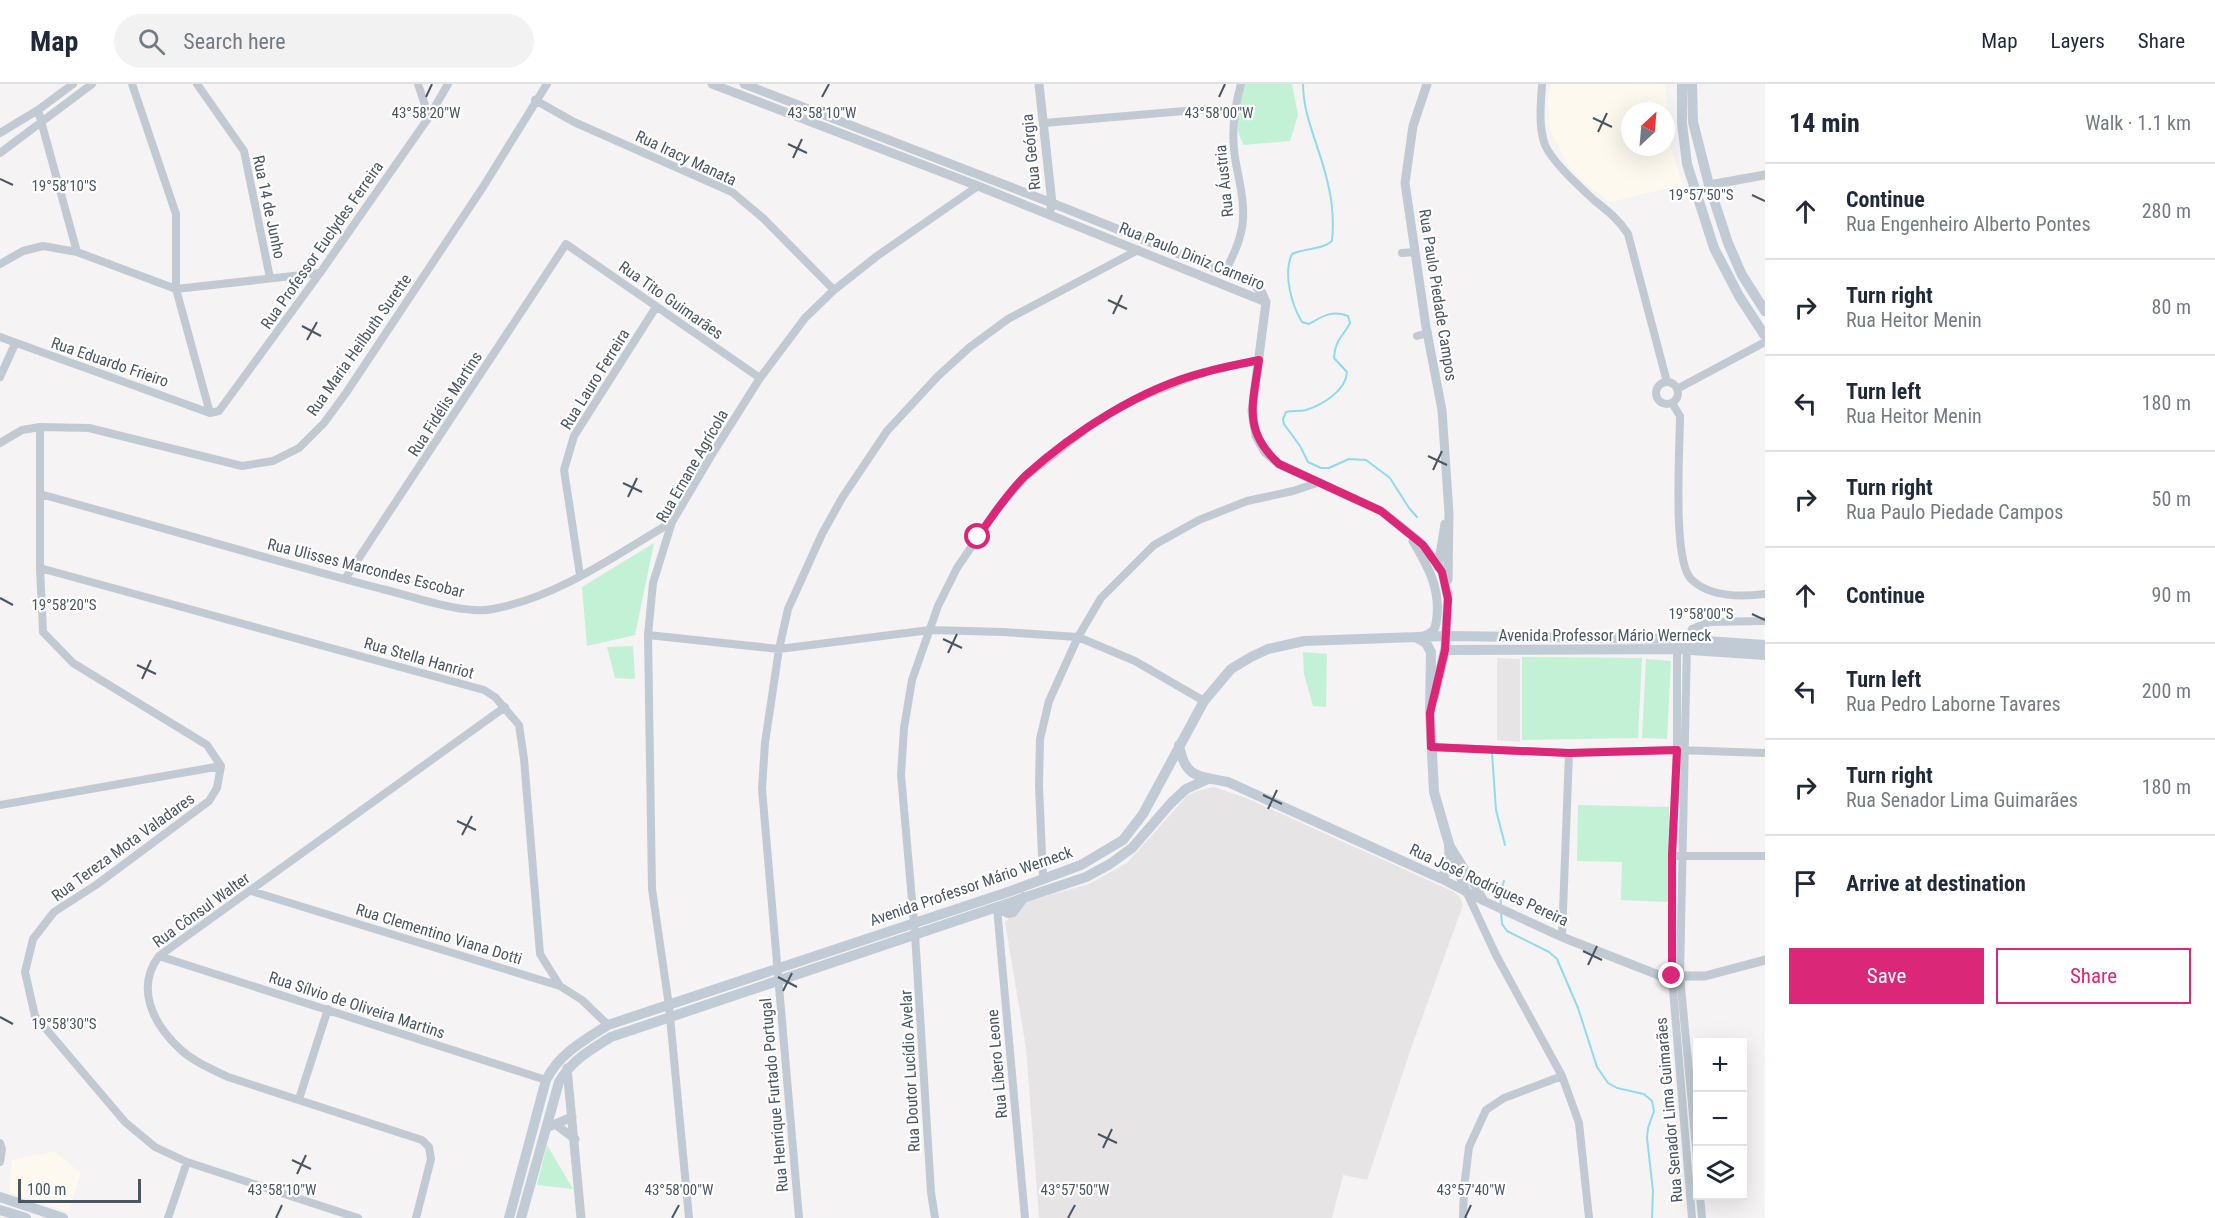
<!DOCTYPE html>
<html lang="en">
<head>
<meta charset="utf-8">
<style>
	body { margin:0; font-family:"Roboto Condensed",sans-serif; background:#f2f2f3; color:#1f2937 }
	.controls { position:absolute; right:18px; bottom:18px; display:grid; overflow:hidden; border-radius:0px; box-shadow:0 6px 24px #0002 }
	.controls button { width:54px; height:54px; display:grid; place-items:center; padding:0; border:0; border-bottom:2px solid #e0e1e3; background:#fff; color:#1f2937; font:30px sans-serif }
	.compass { position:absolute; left:1621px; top:18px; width:54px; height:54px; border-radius:50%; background:#fff; box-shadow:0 6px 24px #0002; rotate:26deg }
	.scale { position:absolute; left:18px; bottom:15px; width:123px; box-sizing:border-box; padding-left:6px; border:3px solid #4a5661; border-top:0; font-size:16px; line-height:21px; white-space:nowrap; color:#4a5661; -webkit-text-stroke:4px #fff; paint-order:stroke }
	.stop { position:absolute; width:18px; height:18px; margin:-14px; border:4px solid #db2777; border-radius:50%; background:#fff }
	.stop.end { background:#db2777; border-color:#fff; box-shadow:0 2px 6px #0008 }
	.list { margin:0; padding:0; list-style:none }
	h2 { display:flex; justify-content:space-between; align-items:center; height:78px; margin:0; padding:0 24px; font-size:26px }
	h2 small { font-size:20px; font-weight:400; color:#747a83 }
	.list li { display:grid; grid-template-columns:39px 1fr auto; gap:18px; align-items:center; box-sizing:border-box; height:96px; padding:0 24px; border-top:2px solid #e0e1e3 }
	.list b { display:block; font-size:22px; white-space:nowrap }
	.list p { margin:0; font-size:20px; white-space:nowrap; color:#747a83 }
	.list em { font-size:20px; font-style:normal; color:#747a83 }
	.actions { display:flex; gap:12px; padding:18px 24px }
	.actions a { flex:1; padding:14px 0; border:2px solid #db2777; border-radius:0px; text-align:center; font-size:21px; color:#db2777 }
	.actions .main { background:#db2777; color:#fff }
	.icon { flex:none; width:33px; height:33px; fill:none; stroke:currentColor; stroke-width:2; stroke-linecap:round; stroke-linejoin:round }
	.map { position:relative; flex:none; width:1765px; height:1134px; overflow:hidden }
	header { display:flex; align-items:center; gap:36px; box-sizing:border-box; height:84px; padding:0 30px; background:#fff; border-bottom:2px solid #e0e1e3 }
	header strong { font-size:28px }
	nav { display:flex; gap:33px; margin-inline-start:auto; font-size:21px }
	.search { width:420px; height:54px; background:#f2f2f3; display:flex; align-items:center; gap:15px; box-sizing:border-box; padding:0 21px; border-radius:33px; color:#747a83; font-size:22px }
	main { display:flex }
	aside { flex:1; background:#fff }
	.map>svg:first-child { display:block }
	.commercial { fill:#fdf9ef; fill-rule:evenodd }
	.education { fill:#e6e4e5 }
	.green { fill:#c3f1d5 }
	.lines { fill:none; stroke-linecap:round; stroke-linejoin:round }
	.stream { stroke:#90daee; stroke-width:2 }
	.minor { stroke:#c1cad2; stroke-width:8 }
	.tertiary { stroke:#c1cad2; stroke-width:9 }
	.secondary { stroke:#c1cbd6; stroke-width:10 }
	.route { stroke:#db2777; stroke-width:8 }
	.ticks { fill:none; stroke:#4a5661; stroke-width:2 }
	.labels { text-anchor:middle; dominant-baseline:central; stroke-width:4.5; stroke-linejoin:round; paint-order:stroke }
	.street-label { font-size:16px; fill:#4a5661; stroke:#fff }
	.ticks-label { font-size:15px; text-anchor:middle; fill:#4a5661; stroke:#fff; stroke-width:4.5; stroke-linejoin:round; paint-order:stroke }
</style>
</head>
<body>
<header>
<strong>Map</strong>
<div class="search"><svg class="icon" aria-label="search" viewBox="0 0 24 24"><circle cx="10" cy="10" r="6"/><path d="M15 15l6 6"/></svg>Search here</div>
<nav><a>Map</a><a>Layers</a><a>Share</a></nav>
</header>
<main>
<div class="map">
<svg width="1765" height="1134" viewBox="0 0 1765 1134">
	<rect width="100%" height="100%" fill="#f5f3f3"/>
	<path class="commercial" d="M1550,0h116l1,52 16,49 -73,17 -24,-18 -17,-17 -19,-37 -2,-26zM1630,27h36v36h-36z
		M54,1067l27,22 -12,39 -60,-20 3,-32z"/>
	<path class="education" d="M1497,574l23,1v83l-23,-2z
		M1214,703l32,11 206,93 7,5 4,9 -52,143 -44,132 -24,-5 -11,43h-293l-13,-170 -21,-126 21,-20 63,-18 38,-21 60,-67 10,-5z"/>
	<path class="green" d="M1244,0h48l6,31 -8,26 -46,4c-11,-17 -7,-43 0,-61z
		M654,459l-19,92 -48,11 -5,-59z
		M633,562l2,33 -20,-1 -8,-31z
		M1303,568l24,2 -1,53 -13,-1 -9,-32z
		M1522,573l120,1 -4,80 -116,2z
		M1646,575l25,2 -4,78 -25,-1z
		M1578,721l91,2 -1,95 -47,-2 1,-38 -45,-1z
		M547,1061l26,44 -36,-4z"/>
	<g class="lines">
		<path class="stream" d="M1303,0c0,33 17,64 24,96 5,19 7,42 5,61 -10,9 -27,7 -40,13 -9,19 -1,50 10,68l7,2c14,-8 22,-14 39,-8l2,7c-7,14 -15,16 -16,35l13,14c-1,19 -25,33 -41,38 -7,2 -13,0 -20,2l-3,7 1,5 16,22 8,16 13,6h8l20,-9 17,1 24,18 19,30 8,9
			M1492,669l4,57 9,35
			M1501,822l-1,-13 4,-12
			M1501,828l1,12 5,7 42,21 8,7 21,49 19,59 11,16 9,5 27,6 8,7 2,10 -6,17 -1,10 6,53 -1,27"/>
		<path class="minor" d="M132,0l44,130v75l34,124
			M197,0l47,67 26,127
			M418,0l11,33
			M1542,0c-1,20 -4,41 3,61 8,18 35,42 50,56 13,10 24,19 33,33l39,148
			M535,16l39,22 158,70 32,27 70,71
			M38,26l39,142
			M1044,39l164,-14
			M0,49l38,-23 35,-26
			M0,69l92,-69
			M1402,169l13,-1
			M0,180l23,-13 20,-5 34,6 99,37 144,-16
			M1225,188c7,-14 14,-28 17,-44 4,-23 -3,-47 -7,-70 -4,-26 -1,-49 6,-74
			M1417,252l11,-3
			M0,253l210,76
			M0,293l15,-33
			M1656 309a11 11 0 1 1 22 0a11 11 0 1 1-22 0Z
			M1677,305l88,-47
			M1672,319l8,13c0,31 -8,143 11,163 18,18 50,18 74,15
			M210,329l9,-2 101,-138 109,-156 19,-33
			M40,343v141l3,64 30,31 134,82 14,21 -4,22 -8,13 -113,84 -42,27 -21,27 -8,33 10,44 90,106 30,25 32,15 171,56
			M0,359l22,-13 18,-3 49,1 153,38 31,-5 26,-13 25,-25 22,-30 137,-206 64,-103
			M40,410c114,31 227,65 342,95 30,7 81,26 111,20 65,-12 123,-54 179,-87
			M40,484l444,122 11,7 24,28 5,34 16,195 20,32
			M580,491l-16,-105 10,-34 82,-129
			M345,495l221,-335 194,134
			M648,551l131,14 151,-19 73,2 75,5 57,24 69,40
			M1677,560v106l-5,105v122l20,241
			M1431,663l138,6 108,-3 88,3
			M0,721l221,-39
			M1677,772h88
			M1043,794l-4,-92 1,-47 9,-38 29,-64 23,-39 53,-53 45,-25 48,-19 46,-10 27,-9
			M251,807l309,95 22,14 26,25
			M1467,809l29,62 66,121 17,47 10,95
			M997,824l28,310
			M1562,853l7,-184
			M159,872l387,124
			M299,1015l29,-90
			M0,1059l2,6 -2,13
			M1698,1084l-18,-192 7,-335 5,-12 17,-7 56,-1
			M1700,1112l2,22
			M168,1134l19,-56
			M416,1134l15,-59 -2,-12 -7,-7 -194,-63c-16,-8 -34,-15 -48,-28 -27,-25 -45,-61 -21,-93l346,-249
			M689,1134l-20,-212 -17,-117 -4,-254 5,-52 19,-61 42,-71 46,-73 45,-60 29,-28 43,-34 101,-70
			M799,1134l-37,-429 3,-46 14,-94 9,-40 34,-75 20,-36 45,-67 51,-55 32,-29 38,-28 130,-69
			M935,1134l-4,-26 -16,-258 -14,-159 3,-47 8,-48 26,-74 19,-38 40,-59 28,-32 33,-26 37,-29 41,-23 68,-27 55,-12
			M1463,1134l1,-30 5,-41 17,-37 18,-12 58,-22"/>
		<path class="tertiary" d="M712,0l266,102 288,116
			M744,0l308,119 202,81 8,9 4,9 -14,109 4,25 9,16 14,12 102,47 38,30 19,23 4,7 6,28
			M1039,0l13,119 -1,5
			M1427,0l-14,42 -8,57 21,144 16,83 7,103 -1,67
			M1709,101l56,-10
			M1413,457c14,24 27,46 24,75 -1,11 -2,17 -14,20
			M1438,483l7,-43
			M1445,566l3,-57
			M1449,760l34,55
			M1454,778l13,31
			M1440,794l44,23 78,36 99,39h44l60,-16
			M567,984l14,150
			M555,1040l20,15
			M546,1044l26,-11"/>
		<path class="secondary" d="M1682,0v39l5,41 27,84 25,48 26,40
			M1692,0l1,38 16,63 19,58 14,32 23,36
			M1434,613l11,-47 231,-1 89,6
			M1179,661c6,34 20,31 49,37l212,96 10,-9 -1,-25 -15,-52 -4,-79 1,-61 -5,-9 -9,-5
			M997,824l11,5 5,-1 11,-15
			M0,1113l63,21
			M0,1126l26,8
			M509,1134l37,-138c13,-26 38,-40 62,-55l403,-134 70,-26 42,-25 20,-26 61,-113 27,-32 20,-12 17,-8 36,-8 142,-5 231,3 88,6
			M521,1134l38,-136c13,-22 31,-32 52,-45l475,-160 24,-13 22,-16 39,-45 15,-14 22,-10"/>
	</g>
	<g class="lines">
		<path class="route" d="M978,453c14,-21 29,-43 47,-61 49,-44 116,-88 181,-104 17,-5 35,-8 53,-12 -6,44 -17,70 20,104l102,47 42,34 19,27 6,27 -3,51 -15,63 1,34 138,6 108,-3 -5,105v121"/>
	</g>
	<path class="ticks" d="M426,13l6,-13M822,13l7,-13M1219,13l6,-13M1593,34l19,9M1598,48l9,-19M788,60l19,9M793,74l9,-19M0,95l13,6M1752,111l13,6M1108,216l19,9M1113,230l9,-19M302,242l19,10M307,256l10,-18M1428,372l19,9M1433,386l9,-19M623,399l19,9M628,413l9,-19M0,514l13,7M1752,530l13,6M943,555l19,9M948,569l9,-19M137,581l19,9M142,595l9,-19M1263,711l19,9M1268,725l9,-19M457,737l19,9M462,751l10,-19M1583,867l19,9M1588,881l9,-19M778,893l19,10M783,907l9,-18M0,933l13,7M1098,1050l19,9M1103,1064l9,-19M292,1076l19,9M297,1090l9,-19M276,1134l6,-13M672,1134l7,-13M1068,1134l7,-13M1465,1134l6,-13"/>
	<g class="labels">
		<g class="street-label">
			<text transform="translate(1031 68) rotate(-96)">Rua Geórgia</text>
			<text transform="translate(686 74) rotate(25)">Rua Iracy Manata</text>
			<text transform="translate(1224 97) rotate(-96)">Rua Áustria</text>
			<text transform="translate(269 123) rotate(78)">Rua 14 de Junho</text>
			<text transform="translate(322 161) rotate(-55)">Rua Professor Euclydes Ferreira</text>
			<text transform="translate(1192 172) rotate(22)">Rua Paulo Diniz Carneiro</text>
			<text transform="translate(1438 211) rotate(81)">Rua Paulo Piedade Campos</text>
			<text transform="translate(671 216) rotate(35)">Rua Tito Guimarães</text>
			<text transform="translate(359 261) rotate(-55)">Rua Maria Heilbuth Surette</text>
			<text transform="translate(110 278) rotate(19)">Rua Eduardo Frieiro</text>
			<text transform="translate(595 295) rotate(-58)">Rua Lauro Ferreira</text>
			<text transform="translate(445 320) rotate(-57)">Rua Fidélis Martins</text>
			<text transform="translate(692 382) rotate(-60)">Rua Ernane Agrícola</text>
			<text transform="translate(366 484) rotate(14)">Rua Ulisses Marcondes Escobar</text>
			<text x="1605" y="551">Avenida Professor Mário Werneck</text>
			<text transform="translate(419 574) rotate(16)">Rua Stella Hanriot</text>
			<text transform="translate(123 763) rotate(-36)">Rua Tereza Mota Valadares</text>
			<text transform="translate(1489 801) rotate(25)">Rua José Rodrigues Pereira</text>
			<text transform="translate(971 802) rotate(-19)">Avenida Professor Mário Werneck</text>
			<text transform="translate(201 826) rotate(-36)">Rua Cônsul Walter</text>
			<text transform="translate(439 850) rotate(17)">Rua Clementino Viana Dotti</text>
			<text transform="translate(357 921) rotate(18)">Rua Sílvio de Oliveira Martins</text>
			<text transform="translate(997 980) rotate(-95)">Rua Líbero Leone</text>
			<text transform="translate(910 987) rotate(-93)">Rua Doutor Lucídio Avelar</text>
			<text transform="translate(774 1011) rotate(-95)">Rua Henrique Furtado Portugal</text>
			<text transform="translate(1669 1026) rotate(-95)">Rua Senador Lima Guimarães</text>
		</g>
	</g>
	<g class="ticks-label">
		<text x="426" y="34">43°58'20"W</text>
		<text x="822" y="34">43°58'10"W</text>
		<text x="1219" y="34">43°58'00"W</text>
		<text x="64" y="107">19°58'10"S</text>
		<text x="1701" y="116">19°57'50"S</text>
		<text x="64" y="526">19°58'20"S</text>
		<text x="1701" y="535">19°58'00"S</text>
		<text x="64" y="945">19°58'30"S</text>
		<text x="282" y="1111">43°58'10"W</text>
		<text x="679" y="1111">43°58'00"W</text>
		<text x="1075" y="1111">43°57'50"W</text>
		<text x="1471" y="1111">43°57'40"W</text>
	</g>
</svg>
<div class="controls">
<button>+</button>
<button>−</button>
<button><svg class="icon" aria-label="layers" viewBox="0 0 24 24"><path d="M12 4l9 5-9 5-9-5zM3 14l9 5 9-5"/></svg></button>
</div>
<svg class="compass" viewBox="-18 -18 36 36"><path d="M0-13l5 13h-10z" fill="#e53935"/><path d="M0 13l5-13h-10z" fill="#747a83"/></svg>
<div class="scale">100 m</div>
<div class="stop" style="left:978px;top:453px"></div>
<div class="stop end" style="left:1672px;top:892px"></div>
</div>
<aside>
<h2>14 min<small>Walk · 1.1 km</small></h2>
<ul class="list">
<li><svg class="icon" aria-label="ahead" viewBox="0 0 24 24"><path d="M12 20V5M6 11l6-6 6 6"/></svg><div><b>Continue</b><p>Rua Engenheiro Alberto Pontes</p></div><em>280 m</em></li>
<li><svg class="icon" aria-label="right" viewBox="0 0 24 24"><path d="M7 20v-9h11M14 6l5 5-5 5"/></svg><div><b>Turn right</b><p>Rua Heitor Menin</p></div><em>80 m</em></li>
<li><svg class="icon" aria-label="left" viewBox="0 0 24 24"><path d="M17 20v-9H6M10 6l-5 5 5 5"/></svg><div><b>Turn left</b><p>Rua Heitor Menin</p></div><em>180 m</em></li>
<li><svg class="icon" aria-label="right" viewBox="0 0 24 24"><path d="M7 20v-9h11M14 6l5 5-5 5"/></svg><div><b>Turn right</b><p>Rua Paulo Piedade Campos</p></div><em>50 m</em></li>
<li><svg class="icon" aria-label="ahead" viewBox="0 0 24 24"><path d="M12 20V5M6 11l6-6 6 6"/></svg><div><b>Continue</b></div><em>90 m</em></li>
<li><svg class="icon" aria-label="left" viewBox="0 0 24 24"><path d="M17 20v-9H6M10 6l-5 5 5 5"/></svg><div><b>Turn left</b><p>Rua Pedro Laborne Tavares</p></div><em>200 m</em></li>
<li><svg class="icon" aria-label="right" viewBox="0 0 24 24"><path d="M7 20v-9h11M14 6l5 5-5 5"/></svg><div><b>Turn right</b><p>Rua Senador Lima Guimarães</p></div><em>180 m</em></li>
<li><svg class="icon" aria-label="arrive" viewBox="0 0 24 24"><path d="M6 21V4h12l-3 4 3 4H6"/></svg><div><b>Arrive at destination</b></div></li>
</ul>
<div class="actions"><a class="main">Save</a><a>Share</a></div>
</aside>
</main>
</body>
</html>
